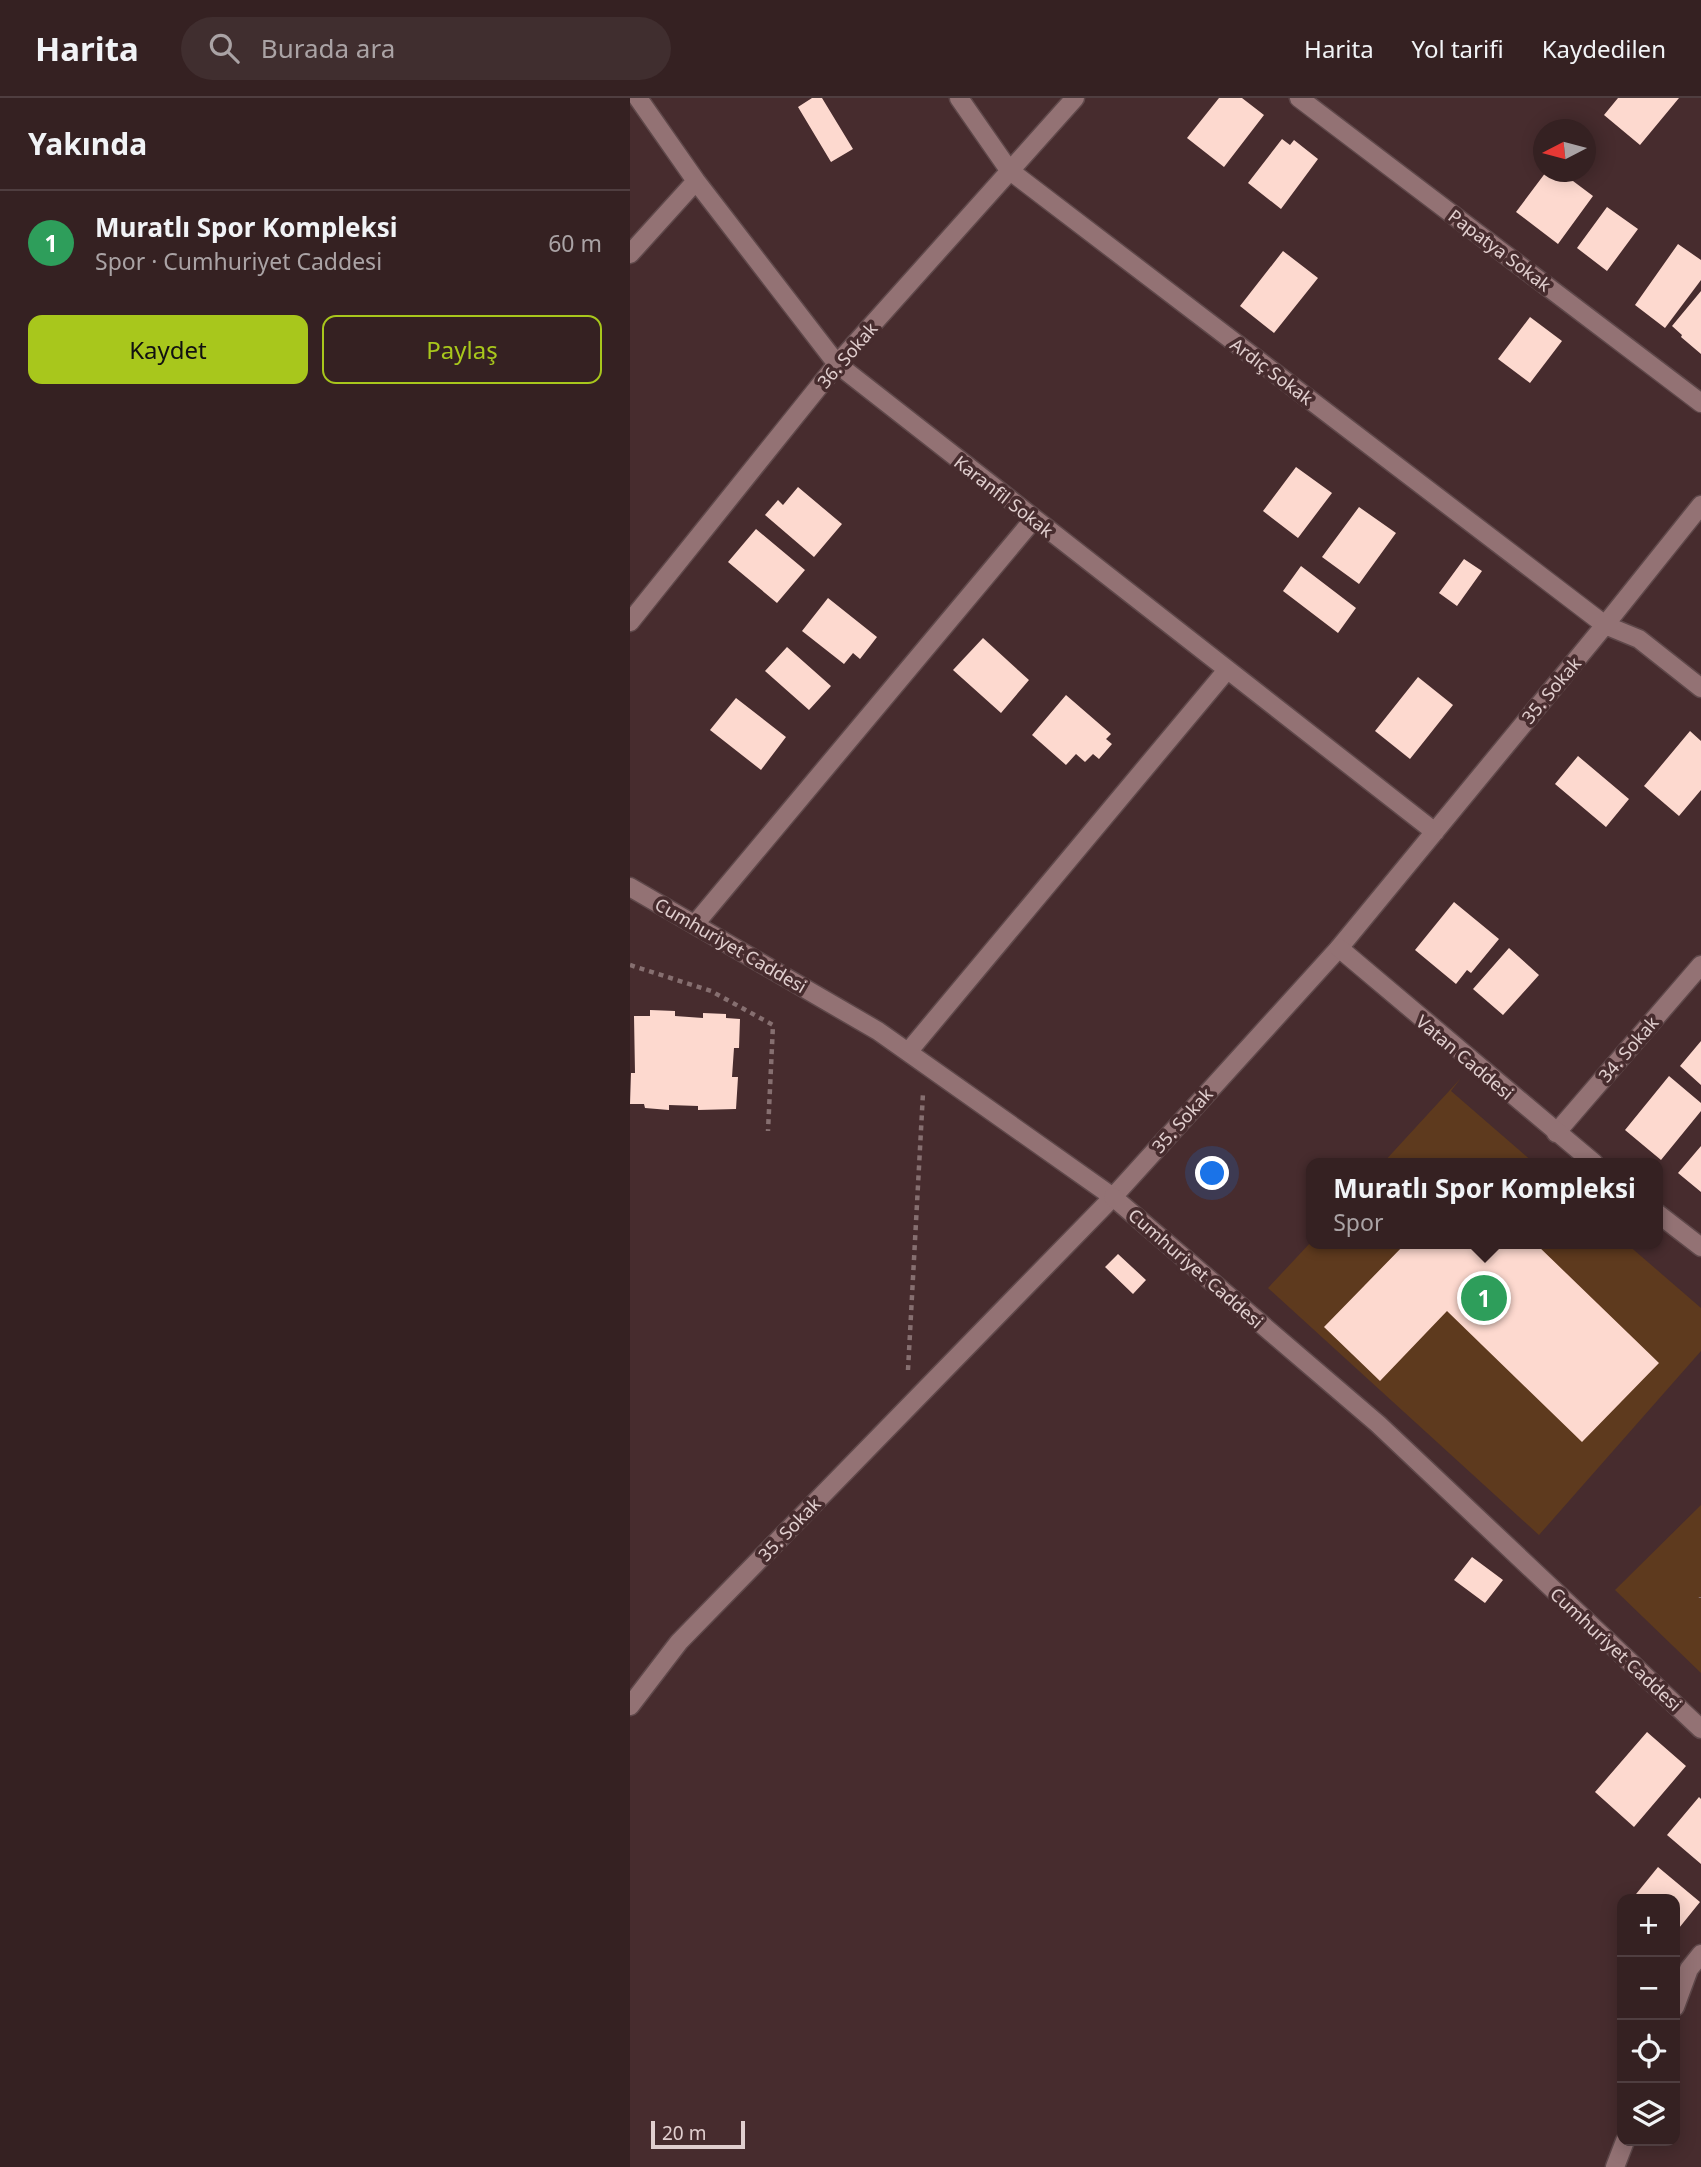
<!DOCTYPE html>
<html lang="tr">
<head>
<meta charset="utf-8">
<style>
	body { margin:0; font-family:"Noto Sans",sans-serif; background:#402e2f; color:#f1f3f6 }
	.controls { position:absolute; right:21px; bottom:21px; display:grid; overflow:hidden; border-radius:14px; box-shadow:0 4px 18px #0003 }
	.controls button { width:63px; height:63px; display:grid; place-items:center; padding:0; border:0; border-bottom:2px solid #4f3e40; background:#352122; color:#f1f3f6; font:35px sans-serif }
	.compass { position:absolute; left:903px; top:21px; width:63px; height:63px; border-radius:50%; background:#352122; box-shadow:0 4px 18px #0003; rotate:264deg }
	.scale { position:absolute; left:21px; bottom:18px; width:94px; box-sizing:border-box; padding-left:7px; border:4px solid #e1cfcf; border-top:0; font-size:19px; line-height:24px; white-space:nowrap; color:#e1cfcf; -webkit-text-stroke:5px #472c2e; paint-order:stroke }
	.you { position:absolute; left:583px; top:1076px; width:24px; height:24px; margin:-18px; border:5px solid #fff; border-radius:50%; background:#1a73e8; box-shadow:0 0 0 10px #1a73e833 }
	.badge { display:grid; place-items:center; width:46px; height:46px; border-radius:50%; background:#a8c71c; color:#fff; font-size:23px; font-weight:700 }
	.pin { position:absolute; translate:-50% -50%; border:4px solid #fff; box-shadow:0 2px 7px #0006 }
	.popup { position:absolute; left:676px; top:1060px; width:357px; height:91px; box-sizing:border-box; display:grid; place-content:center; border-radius:14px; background:#352122; filter:drop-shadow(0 2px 5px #0005); font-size:23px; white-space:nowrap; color:#aaa3a5 }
	.popup b { font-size:26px; color:#f1f3f6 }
	.popup::after { content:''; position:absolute; left:50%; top:100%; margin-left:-14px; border:14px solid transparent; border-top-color:#352122 }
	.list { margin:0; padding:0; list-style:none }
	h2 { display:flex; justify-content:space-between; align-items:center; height:91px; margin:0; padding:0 28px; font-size:30px }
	h2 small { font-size:23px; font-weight:400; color:#aaa3a5 }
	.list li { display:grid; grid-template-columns:46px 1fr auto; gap:21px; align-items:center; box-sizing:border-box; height:105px; padding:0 28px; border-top:2px solid #4f3e40 }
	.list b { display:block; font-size:26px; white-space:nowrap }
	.list p { margin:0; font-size:23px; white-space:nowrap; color:#aaa3a5 }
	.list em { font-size:23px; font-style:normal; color:#aaa3a5 }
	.actions { display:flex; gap:14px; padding:21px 28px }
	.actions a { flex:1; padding:16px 0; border:2px solid #a8c71c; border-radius:14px; text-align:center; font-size:24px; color:#a8c71c }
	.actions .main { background:#a8c71c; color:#111 }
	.icon { flex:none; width:38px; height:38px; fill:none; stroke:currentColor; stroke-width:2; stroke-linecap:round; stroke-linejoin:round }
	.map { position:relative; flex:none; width:1071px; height:2069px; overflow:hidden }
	header { display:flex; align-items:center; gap:42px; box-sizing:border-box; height:98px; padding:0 35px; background:#352122; border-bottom:2px solid #4f3e40 }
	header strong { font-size:33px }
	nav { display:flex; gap:38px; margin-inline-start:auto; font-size:24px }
	.search { width:490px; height:63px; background:#402e2f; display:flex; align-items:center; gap:18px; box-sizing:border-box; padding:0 24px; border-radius:38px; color:#aaa3a5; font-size:26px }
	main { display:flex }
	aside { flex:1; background:#352122 }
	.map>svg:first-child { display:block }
	.green { fill:#5e3a1e }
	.building { fill:#fdd9cf }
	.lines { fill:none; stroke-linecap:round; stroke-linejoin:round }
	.minor-casing { stroke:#5f484a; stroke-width:21 }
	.tertiary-casing { stroke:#5f484a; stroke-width:21 }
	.path { stroke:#866f70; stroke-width:4.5; stroke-dasharray:5 5; stroke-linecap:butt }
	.minor { stroke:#937274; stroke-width:18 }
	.tertiary { stroke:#937274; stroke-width:18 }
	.labels { text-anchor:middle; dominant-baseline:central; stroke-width:7; stroke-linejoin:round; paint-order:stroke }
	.street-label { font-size:18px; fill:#e1cfcf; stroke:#472c2e }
</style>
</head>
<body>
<header>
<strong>Harita</strong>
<div class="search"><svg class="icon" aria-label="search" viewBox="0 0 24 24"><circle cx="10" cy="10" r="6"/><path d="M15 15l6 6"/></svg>Burada ara</div>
<nav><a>Harita</a><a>Yol tarifi</a><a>Kaydedilen</a></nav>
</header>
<main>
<aside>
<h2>Yakında<small></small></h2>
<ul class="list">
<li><span class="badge" style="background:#2e9e5b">1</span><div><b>Muratlı Spor Kompleksi</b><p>Spor · Cumhuriyet Caddesi</p></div><em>60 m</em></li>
</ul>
<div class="actions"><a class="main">Kaydet</a><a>Paylaş</a></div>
</aside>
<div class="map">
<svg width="1071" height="2069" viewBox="0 0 1071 2069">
	<rect width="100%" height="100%" fill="#472c2e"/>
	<path class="green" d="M831,980l-10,13 83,72h-151z
		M681,1144v2h316l74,64v43l-162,184 -271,-247z
		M1071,1407v168l-86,-83z"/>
	<path class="building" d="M182,0h10l31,51 -22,13 -33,-55z
		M589,0h23l22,17 -40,52 -37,-29z
		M988,0h61l-39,47 -36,-30z
		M652,41l8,6 4,-5 24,19 -37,50 -33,-26z
		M916,74h15l32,24 -35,48 -42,-32z
		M977,109l31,22 -31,42 -30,-23z
		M1048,146l23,16v20l-36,48 -30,-23z
		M653,153l35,27 -44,55 -34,-27z
		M1071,193v63l-20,-17 1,-2 -10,-9z
		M900,219l32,24 -32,42 -32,-24z
		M666,369l36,26 -34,45 -35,-27z
		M168,389l44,37 -28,33 -49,-42 13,-15 5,5z
		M729,409l37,26 -37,51 -37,-27z
		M126,431l49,41 -28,33 -49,-41z
		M834,461l18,12 -25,35 -18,-13z
		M671,468l55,42 -18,25 -55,-42z
		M198,500l49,39 -17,22 -7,-6 -9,11 -42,-33z
		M353,540l46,42 -28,33 -48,-43z
		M157,549l44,39 -22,24 -44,-39z
		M788,579l35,28 -43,54 -35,-28z
		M436,597l45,39 -5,5 6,5 -13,15 -6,-5 -8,8 -9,-8 -10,11 -34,-30z
		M106,600l50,39 -25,33 -51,-40z
		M1060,633l11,10v49l-22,26 -35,-30z
		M948,658l51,43 -23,28 -51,-43z
		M824,804l45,37 -28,34 -4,-3 -11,14 -41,-34z
		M879,850l30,27 -36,40 -30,-26z
		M20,912l25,1v5l28,2v-5l23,1v4l14,1 -1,29h-5l-2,29h6l-2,32 -38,1v-4l-29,-1v5l-24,-2 -1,-4h-14l1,-31h4l-1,-57h16z
		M1071,943v44l-21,-19z
		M1039,978l32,27v8l-40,49 -36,-30z
		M1071,1048v46l-23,-19z
		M775,1146h131l123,119 -77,79 -135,-131 -67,70 -56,-54z
		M488,1156l28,26 -13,14 -28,-27z
		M842,1459l31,23 -18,23 -31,-23z
		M1017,1634l39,34 -52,61 -39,-35z
		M1069,1699l2,2v65l-34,-29z
		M1028,1769l42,35 -25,31v-34h-43z"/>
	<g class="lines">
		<g class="minor-casing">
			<path id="minor" d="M8,0l58,83 141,183 598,468
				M329,0l50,72 596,455 34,14 62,49
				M669,0l402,305
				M0,156l66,-73
				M0,524l207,-258 238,-266
				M0,789l248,144 235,166
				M65,826l338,-404
				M278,954l319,-382
				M926,1035l145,-168
				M0,1608l49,-64 434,-445 226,-249 266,-323 96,-120
				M1045,1909l14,-38 12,-15
				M985,2069l10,-26"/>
		</g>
		<g class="tertiary-casing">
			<path id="tertiary" d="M709,850l255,215
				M483,1099l265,227 323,305
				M1027,1115l44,34"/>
		</g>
		<path class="path" d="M0,867l81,26 62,34 -5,106
			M278,1272l15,-277
			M1071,1499v1"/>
		<use href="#minor" class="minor"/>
		<use href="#tertiary" class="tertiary"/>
	</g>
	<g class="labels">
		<g class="street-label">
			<text transform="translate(870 152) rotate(37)">Papatya Sokak</text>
			<text transform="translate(217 257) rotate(-49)">36. Sokak</text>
			<text transform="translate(642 273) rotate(37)">Ardıç Sokak</text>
			<text transform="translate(374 398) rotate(38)">Karanfil Sokak</text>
			<text transform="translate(921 592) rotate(-50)">35. Sokak</text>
			<text transform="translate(101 847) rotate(30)">Cumhuriyet Caddesi</text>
			<text transform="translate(998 951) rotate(-49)">34. Sokak</text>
			<text transform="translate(835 959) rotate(40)">Vatan Caddesi</text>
			<text transform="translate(552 1022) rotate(-48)">35. Sokak</text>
			<text transform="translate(566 1170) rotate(41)">Cumhuriyet Caddesi</text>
			<text transform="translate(159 1431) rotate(-46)">35. Sokak</text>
			<text transform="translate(986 1551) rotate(43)">Cumhuriyet Caddesi</text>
		</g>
	</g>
</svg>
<div class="controls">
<button>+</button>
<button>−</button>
<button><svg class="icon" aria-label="locate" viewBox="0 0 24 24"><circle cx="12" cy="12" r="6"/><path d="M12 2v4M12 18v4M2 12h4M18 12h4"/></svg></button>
<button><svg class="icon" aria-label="layers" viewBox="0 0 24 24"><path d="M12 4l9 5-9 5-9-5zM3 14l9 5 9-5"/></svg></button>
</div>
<svg class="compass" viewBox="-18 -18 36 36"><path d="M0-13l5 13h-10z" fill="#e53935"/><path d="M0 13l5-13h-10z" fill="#aaa3a5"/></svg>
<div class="scale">20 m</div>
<div class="you"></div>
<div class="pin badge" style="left:854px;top:1200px;background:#2e9e5b">1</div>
<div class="popup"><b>Muratlı Spor Kompleksi</b>Spor</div>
</div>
</main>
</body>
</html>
